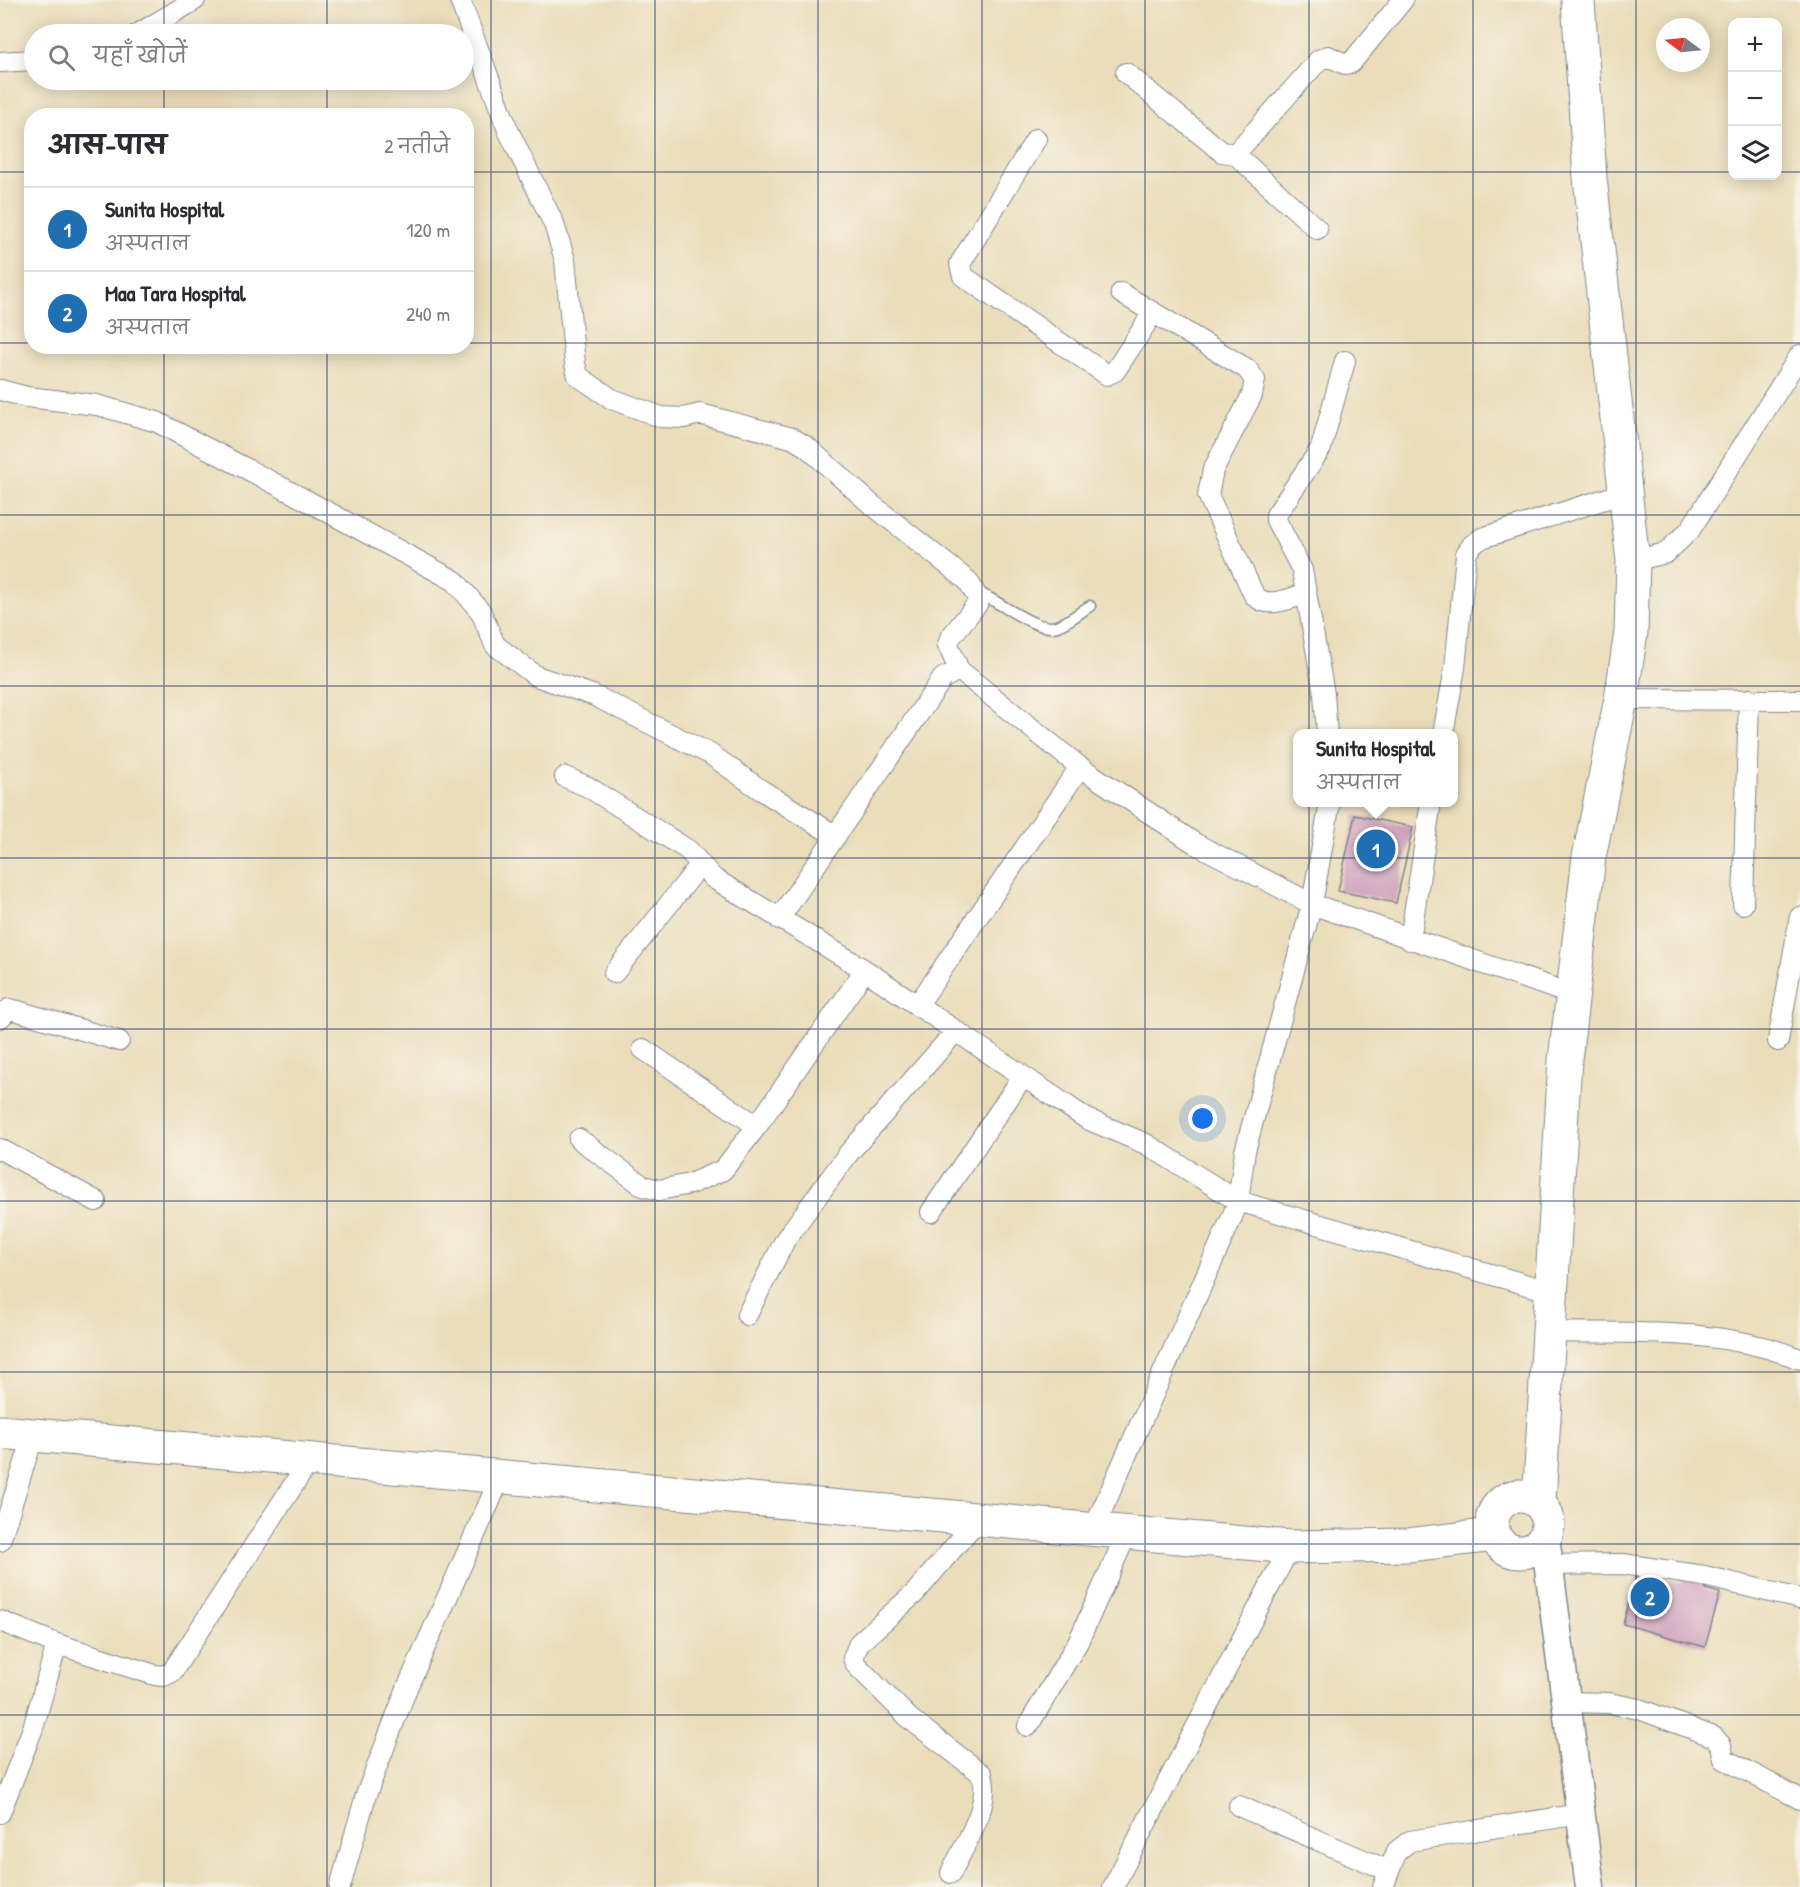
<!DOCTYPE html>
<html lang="hi">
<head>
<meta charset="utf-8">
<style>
	body { margin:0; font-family:"Patrick Hand","Playpen Sans Deva",sans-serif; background:#f7f7f7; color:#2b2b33 }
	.controls { position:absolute; right:18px; top:18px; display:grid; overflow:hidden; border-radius:12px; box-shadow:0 3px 15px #0003 }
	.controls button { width:54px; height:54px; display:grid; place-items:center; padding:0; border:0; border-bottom:2px solid #e1e1e2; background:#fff; color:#2b2b33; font:30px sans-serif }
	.compass { position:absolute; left:1656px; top:18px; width:54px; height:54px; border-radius:50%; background:#fff; box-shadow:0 3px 15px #0003; rotate:286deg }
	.you { position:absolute; left:1203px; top:1119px; width:21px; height:21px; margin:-15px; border:4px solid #fff; border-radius:50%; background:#1a73e8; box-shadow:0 0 0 9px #1a73e833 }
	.badge { display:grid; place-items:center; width:39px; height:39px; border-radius:50%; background:#1f6fb2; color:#fff; font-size:20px; font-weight:700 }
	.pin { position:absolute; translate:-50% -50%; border:3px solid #fff; box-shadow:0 2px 6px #0006 }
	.popup { position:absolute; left:1293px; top:729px; width:165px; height:78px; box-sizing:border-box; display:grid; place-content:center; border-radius:12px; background:#fff; filter:drop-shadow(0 2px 4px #0005); font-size:20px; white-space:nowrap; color:#7c7c81 }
	.popup b { font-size:22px; color:#2b2b33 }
	.popup::after { content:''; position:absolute; left:50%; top:100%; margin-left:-12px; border:12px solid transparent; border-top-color:#fff }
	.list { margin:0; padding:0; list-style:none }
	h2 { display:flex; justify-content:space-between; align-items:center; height:78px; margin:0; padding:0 24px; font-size:26px }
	h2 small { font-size:20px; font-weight:400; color:#7c7c81 }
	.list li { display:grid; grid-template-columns:39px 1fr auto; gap:18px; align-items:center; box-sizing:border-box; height:84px; padding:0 24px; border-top:2px solid #e1e1e2 }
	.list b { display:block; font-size:22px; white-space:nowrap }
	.list p { margin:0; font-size:20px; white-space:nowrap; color:#7c7c81 }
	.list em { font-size:20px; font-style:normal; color:#7c7c81 }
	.icon { flex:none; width:33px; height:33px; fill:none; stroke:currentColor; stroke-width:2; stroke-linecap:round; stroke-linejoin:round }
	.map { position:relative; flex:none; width:1800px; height:1887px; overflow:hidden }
	.search { position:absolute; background:#fff; box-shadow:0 3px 15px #0003; left:24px; top:24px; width:450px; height:66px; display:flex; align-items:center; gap:15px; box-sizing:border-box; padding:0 21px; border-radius:33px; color:#7c7c81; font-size:22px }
	.panel { position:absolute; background:#fff; box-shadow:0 3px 15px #0003; left:24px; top:108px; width:450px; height:246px; border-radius:24px }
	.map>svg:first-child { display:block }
	.building { fill:#cfa2bd }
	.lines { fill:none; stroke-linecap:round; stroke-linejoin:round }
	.service-casing { stroke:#82868c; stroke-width:13 }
	.minor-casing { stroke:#82868c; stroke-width:22 }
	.secondary-casing { stroke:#82868c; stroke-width:31 }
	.trunk-casing { stroke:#82868c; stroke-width:35 }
	.service { stroke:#fff; stroke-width:10 }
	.minor { stroke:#fff; stroke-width:20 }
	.secondary { stroke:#fff; stroke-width:28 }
	.trunk { stroke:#fff; stroke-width:33 }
	.grid { fill:none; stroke:#1b2f5e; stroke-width:1.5; stroke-opacity:0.55 }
</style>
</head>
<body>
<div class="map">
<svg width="1800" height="1887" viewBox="0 0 1800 1887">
	<rect width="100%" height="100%" fill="#f7f3e8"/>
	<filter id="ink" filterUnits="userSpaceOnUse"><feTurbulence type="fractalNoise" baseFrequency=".0167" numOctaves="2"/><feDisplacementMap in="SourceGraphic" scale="12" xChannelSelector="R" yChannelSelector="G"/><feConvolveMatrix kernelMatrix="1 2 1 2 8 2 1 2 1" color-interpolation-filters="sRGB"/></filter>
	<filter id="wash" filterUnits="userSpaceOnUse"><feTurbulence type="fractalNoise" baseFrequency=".008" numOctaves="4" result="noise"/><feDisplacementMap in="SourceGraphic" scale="24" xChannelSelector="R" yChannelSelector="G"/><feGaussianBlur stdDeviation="1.35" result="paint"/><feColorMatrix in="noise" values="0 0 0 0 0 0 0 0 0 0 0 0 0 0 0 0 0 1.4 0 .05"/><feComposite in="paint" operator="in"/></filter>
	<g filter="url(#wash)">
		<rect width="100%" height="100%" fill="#eaddb9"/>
		<g id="blocks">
			<path class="building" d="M1355,815l58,12 -17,76 -58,-12z
				M1638,1571l44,12 1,-7 24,7 -2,6 15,4 -15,54 -82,-23z"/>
		</g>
	</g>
	<g filter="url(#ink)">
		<use href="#blocks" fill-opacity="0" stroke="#82868c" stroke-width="1.5"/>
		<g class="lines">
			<g class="service-casing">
				<path id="service" d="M976,592c23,8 60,41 81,34 12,-4 23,-14 33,-20"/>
			</g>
			<g class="minor-casing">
				<path id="minor" d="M460,0l48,130 46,94 11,36 10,104 3,12 34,23 49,18 23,1 16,-4 92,24 15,9 64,57 97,77 11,19 -2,4 -27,34 -2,7 11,25
					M138,34l57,-34
					M0,62l34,-2
					M1126,73l96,79 13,2 84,-94 9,-4 17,8 6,-1 52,-63
					M1036,139l-76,125 3,12 144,99 8,-4 38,-58
					M1235,154l82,75
					M1121,293l126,76 8,11 -3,15 -39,75 -5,25 46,100c13,15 35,3 52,-1
					M0,390l27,7 70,8 60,17 147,77 151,82 26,31 14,33 41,31 59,20 115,58 51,36 75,46
					M1633,561l33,-8 24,-23 110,-175
					M1621,699l179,1
					M1327,734l-3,-40 -22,-124 -26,-50v-5l45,-67 24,-87
					M1443,734l12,-66 11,-114 6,-9 10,-7 142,-45
					M565,777l23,10 100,63 25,28 152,92 222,149 59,25 92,57 314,91
					M1743,904l6,-205
					M779,919l164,-241 16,-8 121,97 116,77 116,60 261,91
					M1410,940l21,-138
					M614,973l86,-108
					M917,1006l163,-239
					M0,1018l9,-9 9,2 101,30
					M1778,1041l22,-124
					M643,1049l114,77
					M579,1139l64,47 16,4 31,-6 33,-14 34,-44 108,-156
					M0,1149l96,52
					M931,1212l91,-134
					M747,1315l38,-75 63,-86 108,-123
					M1550,1332c84,2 171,-5 250,27
					M1094,1528l138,-311 6,-16 7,-50 67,-247 18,-102
					M0,1541l34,-107
					M1548,1565l75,-1 81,12 96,23
					M0,1621l57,23 98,31 9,1 8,-4 139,-214
					M1566,1702l43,1 30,6 75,28 7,8 3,14 76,40
					M1028,1726l50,-84 50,-111
					M1239,1806l150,65
					M0,1813l33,-85 24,-84
					M951,1873c13,-28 41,-68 31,-99l-72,-55 -54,-54 -3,-7 6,-15 56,-50 64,-75
					M340,1887l26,-92 41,-107 94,-212
					M1113,1887l177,-340
					M1383,1887l14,-36 13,-10 170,-27"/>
			</g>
			<g class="secondary-casing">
				<path id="secondary" d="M1545,1537l45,350"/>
			</g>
			<g class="trunk-casing">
				<path id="trunk" d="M0,1432l1290,115 118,-2 86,-10
					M1492 1524a28 28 0 1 1 56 0a28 28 0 1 1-56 0Z
					M1539,1502l26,-442 24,-203 32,-158 10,-67 2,-71 -43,-383 -12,-178"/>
			</g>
			<use href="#service" class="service"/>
			<use href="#minor" class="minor"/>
			<use href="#secondary" class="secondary"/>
			<use href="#trunk" class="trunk"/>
		</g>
	</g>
	<path class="grid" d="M164,0v34M327,0v34M491,0v1887M655,0v1887M818,0v1887M982,0v1887M1145,0v1887M1309,0v1887M1473,0v1887M1636,0v1887M164,80v36M327,80v36M0,172h32M466,172h1266M1778,172h22M0,343h32M466,343h1334M164,346v1541M327,346v1541M0,515h1800M0,686h1800M0,858h1800M0,1029h1800M0,1201h1800M0,1372h1800M0,1544h1800M0,1715h1800"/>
</svg>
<div class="controls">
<button>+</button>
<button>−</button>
<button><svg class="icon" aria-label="layers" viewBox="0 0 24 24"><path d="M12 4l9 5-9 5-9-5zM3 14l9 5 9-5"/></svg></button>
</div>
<svg class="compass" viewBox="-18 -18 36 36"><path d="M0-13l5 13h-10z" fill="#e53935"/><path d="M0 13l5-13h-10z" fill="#7c7c81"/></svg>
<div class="you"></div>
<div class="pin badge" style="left:1376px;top:849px">1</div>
<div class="popup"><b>Sunita Hospital</b>अस्पताल</div>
<div class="pin badge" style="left:1650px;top:1597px">2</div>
<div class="search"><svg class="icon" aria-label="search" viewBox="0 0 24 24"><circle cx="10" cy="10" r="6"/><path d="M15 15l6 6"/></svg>यहाँ खोजें</div>
<section class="panel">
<h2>आस-पास<small>2 नतीजे</small></h2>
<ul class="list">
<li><span class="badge">1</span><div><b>Sunita Hospital</b><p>अस्पताल</p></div><em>120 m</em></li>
<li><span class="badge">2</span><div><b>Maa Tara Hospital</b><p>अस्पताल</p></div><em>240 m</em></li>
</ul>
</section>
</div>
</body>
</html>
